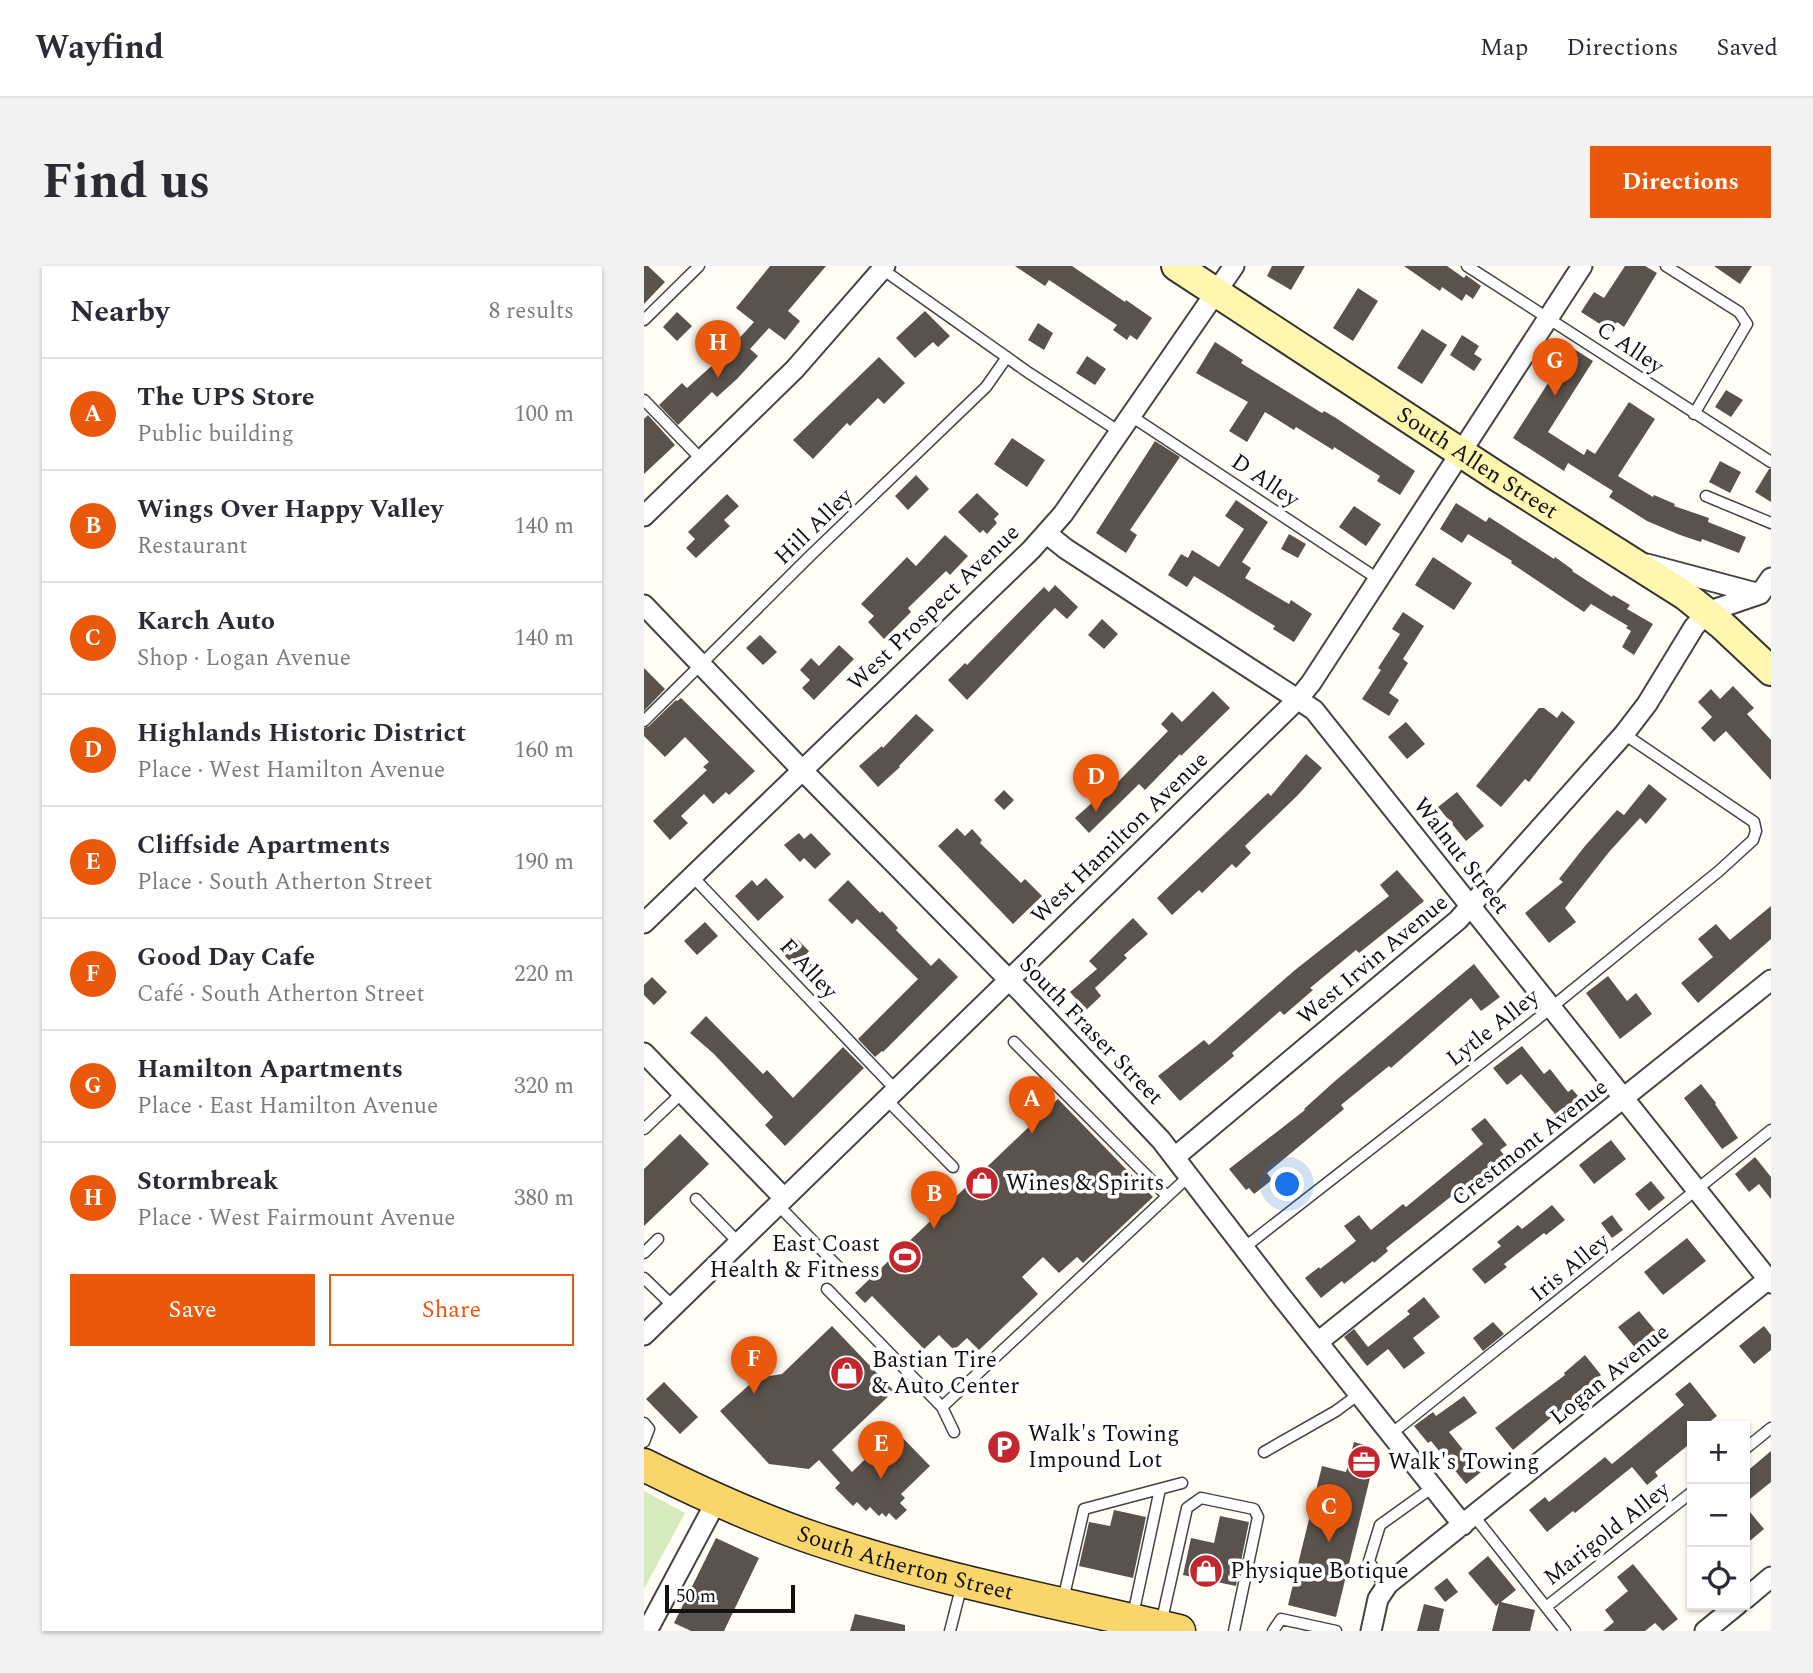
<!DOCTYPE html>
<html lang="en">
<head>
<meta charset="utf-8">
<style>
	body { margin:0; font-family:Spectral,serif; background:#f2f2f3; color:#2b2b33 }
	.controls { position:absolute; right:21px; bottom:21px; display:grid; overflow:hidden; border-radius:0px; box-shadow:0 2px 5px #0004 }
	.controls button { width:63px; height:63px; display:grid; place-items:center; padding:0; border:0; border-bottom:2px solid #e1e1e2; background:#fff; color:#2b2b33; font:35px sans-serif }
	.scale { position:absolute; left:21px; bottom:18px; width:130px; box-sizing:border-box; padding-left:7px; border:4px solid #111; border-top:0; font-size:19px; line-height:24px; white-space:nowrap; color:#111; -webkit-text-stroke:5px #fff; paint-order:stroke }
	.you { position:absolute; left:644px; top:919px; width:24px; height:24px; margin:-18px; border:5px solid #fff; border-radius:50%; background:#1a73e8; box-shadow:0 0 0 10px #1a73e833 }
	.badge { display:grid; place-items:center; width:46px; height:46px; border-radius:50%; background:#ea580c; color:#fff; font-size:23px; font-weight:700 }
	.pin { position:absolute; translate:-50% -58px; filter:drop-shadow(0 2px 4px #0008) }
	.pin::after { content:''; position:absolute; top:37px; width:24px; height:21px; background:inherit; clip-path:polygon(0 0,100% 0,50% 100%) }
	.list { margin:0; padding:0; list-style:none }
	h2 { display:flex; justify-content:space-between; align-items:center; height:91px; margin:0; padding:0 28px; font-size:30px }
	h2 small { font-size:23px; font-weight:400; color:#7c7c81 }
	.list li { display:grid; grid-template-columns:46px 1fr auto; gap:21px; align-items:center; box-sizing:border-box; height:112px; padding:0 28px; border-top:2px solid #e1e1e2 }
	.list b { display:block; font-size:26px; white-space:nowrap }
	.list p { margin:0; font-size:23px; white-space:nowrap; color:#7c7c81 }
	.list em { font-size:23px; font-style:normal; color:#7c7c81 }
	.actions { display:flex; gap:14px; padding:21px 28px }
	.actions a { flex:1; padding:16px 0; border:2px solid #ea580c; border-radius:0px; text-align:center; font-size:24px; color:#ea580c }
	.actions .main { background:#ea580c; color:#fff }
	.icon { flex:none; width:38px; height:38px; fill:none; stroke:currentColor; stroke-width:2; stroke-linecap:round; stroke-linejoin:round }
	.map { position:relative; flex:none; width:1127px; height:1365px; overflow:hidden; border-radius:0px }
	header { display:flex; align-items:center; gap:42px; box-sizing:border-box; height:98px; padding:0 35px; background:#fff; border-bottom:2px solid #e1e1e2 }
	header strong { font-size:33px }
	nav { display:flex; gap:38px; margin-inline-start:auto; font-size:24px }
	.intro { display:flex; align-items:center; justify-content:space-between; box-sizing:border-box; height:168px; padding:0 42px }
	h1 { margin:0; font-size:49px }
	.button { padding:18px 32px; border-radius:0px; background:#ea580c; color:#fff; font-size:24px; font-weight:700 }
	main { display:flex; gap:42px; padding:0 42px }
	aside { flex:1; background:#fff; border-radius:0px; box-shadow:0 2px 5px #0004 }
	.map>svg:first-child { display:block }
	.green { fill:#d5ebbd }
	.building { fill:#5a524d }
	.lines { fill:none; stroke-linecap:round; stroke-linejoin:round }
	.lane-casing { stroke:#444; stroke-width:13 }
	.street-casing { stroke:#444; stroke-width:23 }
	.secondary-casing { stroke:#333; stroke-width:32 }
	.primary-casing { stroke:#222; stroke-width:35 }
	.lane { stroke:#fff; stroke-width:10 }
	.street { stroke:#fff; stroke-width:19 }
	.secondary { stroke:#fff6b0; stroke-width:28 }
	.primary { stroke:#f9d66b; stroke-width:32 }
	.labels { text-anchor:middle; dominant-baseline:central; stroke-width:7; stroke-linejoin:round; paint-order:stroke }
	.street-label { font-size:23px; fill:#111; stroke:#fff }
	.poi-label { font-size:23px; fill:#111; stroke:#fff; text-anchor:start }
</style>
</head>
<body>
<header>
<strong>Wayfind</strong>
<nav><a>Map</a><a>Directions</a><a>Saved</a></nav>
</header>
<div class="intro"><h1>Find us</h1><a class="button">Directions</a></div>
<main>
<aside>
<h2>Nearby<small>8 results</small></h2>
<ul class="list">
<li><span class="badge">A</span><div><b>The UPS Store</b><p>Public building</p></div><em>100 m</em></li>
<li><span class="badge">B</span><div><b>Wings Over Happy Valley</b><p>Restaurant</p></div><em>140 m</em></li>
<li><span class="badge">C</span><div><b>Karch Auto</b><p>Shop · Logan Avenue</p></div><em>140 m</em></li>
<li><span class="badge">D</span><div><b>Highlands Historic District</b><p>Place · West Hamilton Avenue</p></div><em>160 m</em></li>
<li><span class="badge">E</span><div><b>Cliffside Apartments</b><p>Place · South Atherton Street</p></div><em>190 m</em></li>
<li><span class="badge">F</span><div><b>Good Day Cafe</b><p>Café · South Atherton Street</p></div><em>220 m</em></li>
<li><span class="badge">G</span><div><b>Hamilton Apartments</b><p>Place · East Hamilton Avenue</p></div><em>320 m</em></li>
<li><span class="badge">H</span><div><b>Stormbreak</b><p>Place · West Fairmount Avenue</p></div><em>380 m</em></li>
</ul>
<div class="actions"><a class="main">Save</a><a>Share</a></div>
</aside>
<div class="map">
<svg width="1127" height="1365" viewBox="0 0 1127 1365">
	<rect width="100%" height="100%" fill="#fffdf5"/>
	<path class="green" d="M0,1225l41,22 -41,76z"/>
	<path class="building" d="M0,0h4l17,16 -21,22z
		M126,0h56l-38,45 12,10 -15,19 -16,-12 -19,21 8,7 -21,23 -20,18 -5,-5 -34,33 -19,-20 23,-22 5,5 38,-34 29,-32 -18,-14z
		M371,0h57l53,36 1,-2 26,18 -15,22 -7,-5 -3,5 -14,-10 4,-5 -68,-45 -4,6z
		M628,0h33l-14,24 -24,-14z
		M760,0h43l17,12 2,-3 15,11 -8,13 -7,-5 -4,7 -20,-14 -2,4z
		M981,0h20l12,7 -33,54 -7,-5 -6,9 -30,-19 13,-20 10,6z
		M1070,0h38l-12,18z
		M714,22l20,13 -25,40 -20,-13z
		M281,45l25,25 -12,11 -5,-5 -18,16 -19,-20z
		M33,46l15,14 -15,15 -14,-14z
		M394,57l15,10 -9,17 -16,-10z
		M778,63l25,16 -25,39 -25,-16z
		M818,69l17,11 -5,8 8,5 -8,12 -24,-16z
		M571,76l28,18 -2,3 81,50 2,-2 12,7 79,53 -15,24 -23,-14 3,-5 -46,-29 -1,3 -37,-23 -2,3 -29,-18 -18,30 -18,-11 19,-29 -52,-29z
		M927,81l22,14 -45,71 36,23 3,-6 8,5 34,-52 26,17 -37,57 35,21 1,-2 21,9 -1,2 35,12 -1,4 38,15 -7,16 -37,-14 -1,3 -21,-7 -33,-14 -38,-24 4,-6 -45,-28 -4,8 -51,-33z
		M443,90l19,13 -11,16 -19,-12z
		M235,91l26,26 -21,21 -6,-6 -28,28 -3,-3 -34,36 -20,-19z
		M1082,124l17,10 -12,17 -16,-10z
		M4,149l27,30 -31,29v-55z
		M368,172l33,22 -18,27 -33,-23z
		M511,175l25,16 -50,73 7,5 -11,18 -30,-20z
		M1076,195l21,11 -11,21 -21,-11z
		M1125,203h2v33l-16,-10z
		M272,209l13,14 -21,21 -13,-14z
		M333,227l22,21 -5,5 3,4 -10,11 -4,-4 -3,3 -22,-21z
		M83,228l12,12 -15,14 6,6 -34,32 -10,-10 9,-9 -7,-7z
		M592,234l32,22 -26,40 9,6 -6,10 44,26 2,-4 21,14 -18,28 -21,-13 2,-3 -81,-50 -7,11 -19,-12 13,-21 7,4 4,-8 27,17 25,-38 -19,-13z
		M812,237l30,19 3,-5 65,42 1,-2 18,13 -1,1 40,26 1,-2 17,10 -3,4 26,15 -19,31 -12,-8 9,-16 -5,-3 2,-2 -37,-22 -7,8 -73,-49 1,-2 -44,-27 -6,9 -22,-14z
		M710,240l27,18 -15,22 -27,-19z
		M645,268l17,10 -8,14 -17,-9z
		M301,269l23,21 -18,19 -4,-4 -38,37 3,4 -27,27 -16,-17 6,-6 -13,-12 46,-47 9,9z
		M789,291l39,26 -18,27 -39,-25z
		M411,319l23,22 -11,12 -12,-11 -88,92 -19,-20 17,-17 2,2 77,-78 5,5z
		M759,346l21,14 -21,33 5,4 -19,30 10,7 -10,16 -27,-17 19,-29 -3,-2 22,-34 -8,-5z
		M458,353l16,15 -14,15 -16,-14z
		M116,369l17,17 -14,13 -17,-17z
		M195,379l15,14 -40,41 -12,-12 8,-8 -10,-10 11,-12 8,8z
		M0,402l21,21 -21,22z
		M1089,420l21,22 -7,6 24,26v40l-45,-49 -12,11 -13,-14 11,-11 -14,-15 13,-13 9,10z
		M569,425l17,17 -49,48 -1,-2 -35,36 -6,-6 -50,49 -14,-15 36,-32 1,2 56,-57 -7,-7 11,-12 10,10z
		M37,432l74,73 -26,24 -3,-3 -13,12 -9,-10 -23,22 7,7 -18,17 -17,-19 54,-51 -4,-3 6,-5 -24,-25 -20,20 -21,-21v-8l5,-2 27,-26 1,1z
		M895,442h5l13,10 5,-7 13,11 -46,60 -4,-3 -24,28 -25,-21z
		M272,448l18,16 -35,36 1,1 -22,20 -19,-21 23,-20 1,2z
		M762,456l19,22 -18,15 -19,-22z
		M662,488l16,14 -24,27 -53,51 6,7 -15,15 -4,-4 -30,29 -3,-3 -27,25 -15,-17 111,-105 3,3z
		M1005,518l18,15 -21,25 -6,-6 -31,34 -44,56 11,14 -27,21 -24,-30 38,-31 -4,-3 26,-33 32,-36 7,5z
		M360,524l10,10 -10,10 -10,-10z
		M813,526l27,34 -18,15 -28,-34z
		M313,562l8,8 7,-7 10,11 -2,3 41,40 4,-4 17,17 -29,28 -75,-78z
		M155,567l5,6 7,-6 20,21 -16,15 -11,-11 -4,4 -16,-17z
		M753,604l27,31 -65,52 -3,-3 -46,38 3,2 -29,25 -4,-4 -48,42 2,3 -54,45 -22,-25 46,-36 5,5 86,-75 94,-74 -9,-11z
		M122,612l18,19 -26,24 -23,-25 17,-16 5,6z
		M204,614l32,33 2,-2 16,17 -2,2 35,36 8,-8 19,19 -75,75 -1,-1 -7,6 -17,-18 60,-60 -61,-60 -5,5 -24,-24z
		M1127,640v33l-73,64 -17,-20 32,-26 -15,-18 18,-15 14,16z
		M489,652l15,16 -24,21 3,3 -32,30 6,8 -15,14 -16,-18 27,-23 -8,-8z
		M61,656l13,14 -21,19 -13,-14z
		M153,673l12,12 -5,6 24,25 -10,9 -36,-38z
		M830,698l26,33 -19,14 -10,-13 -80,70 -2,-2 -48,39 3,4 -77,64 5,7 -18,14 -5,-6 -3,2 -17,-21 76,-59 -1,-1 31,-28z
		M964,710l19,25 9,-8 16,21 -32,25 -34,-46z
		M8,711l15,15 -13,13 -10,-10v-10z
		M62,750l57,58 4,-4 26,28 50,-51 21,21 -79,78 -20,-21 8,-8 -59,-63 -24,-21z
		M878,780l22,28 6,-5 18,23 4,-3 12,14 -23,18 -40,-47 -14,11 -14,-17z
		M1057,818l15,19 -1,1 23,34 -16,11 -38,-51z
		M414,833l95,98 -70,66 -6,-6 -18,16 -16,-16 -21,20 16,17 -59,56 -12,-12 -13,12 -15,-15 -15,14 -52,-53 -7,7 -10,-10z
		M841,852l22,27 -7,5 4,5 -26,21 3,4 -20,16 -3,-5 -72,57 2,3 -14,12 -1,-2 -29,23 -2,-3 -21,17 -16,-20 14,-11 1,2 36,-28 -12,-15 15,-11 12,15 32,-26 3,3 77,-63 -12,-15z
		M36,868l29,30 -65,62v-57z
		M967,874l15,19 -32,25 -15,-19z
		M1111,891l16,20v22l-12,-15 -10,8 -14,-18z
		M1007,915l14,17 -16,13 -14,-17z
		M908,939l13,15 -19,15 -2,-2 -40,31 3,3 -22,17 -13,-15 29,-23 -4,-4 21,-17 4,4z
		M968,949l11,15 -11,8 -11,-15z
		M1043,972l19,23 -43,34 -19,-23z
		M780,1031l16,20 -27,21 12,15 -21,16 -16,-20 -21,17 -23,-29 10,-8 14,18 42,-33 -3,-3z
		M995,1045l19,23 -21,16 -19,-23z
		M849,1056l11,12 -21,17 -10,-13z
		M188,1060l62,65 -62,59 20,22 43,-42 35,36 -29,28 4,4 -5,5 7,7 -11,10 -7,-7 -3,4 -4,-4 -3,3 -9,-9 -4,4 -9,-9 -4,4 -18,-18 5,-5 -21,-23 -10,9 -40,-5 -49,-53 37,-33 25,-4z
		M1120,1060l7,9v15l-17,14 -15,-18z
		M941,1089l16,20 -88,75 -18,-22 70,-53 -1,-2z
		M20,1116l34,35 -18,17 -34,-35z
		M1046,1116l27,34 -13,10h-12v16l-37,30 3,4 -11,9 -15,-18 -57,46 -2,-2 -26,21 -18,-22 16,-13 4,5 56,-45 7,7 72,-59 -9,-11z
		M820,1130l13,17 -28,19 32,40 -15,12 -35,-43 -3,2 -14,-17 19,-14 3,4z
		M710,1176l18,5 -8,29 6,2 -34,139 -48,-12 34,-139 24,6z
		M1127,1185v31l-26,21v-30z
		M1101,1240l19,23 -19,16z
		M470,1244l32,7 -13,61 -54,-12 10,-44 21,4z
		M576,1250l29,6 -13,64 -53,-11 8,-37 23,5z
		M72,1272l43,20 -35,73h-33l-17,-8z
		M844,1290l28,34 -15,12 34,8 -5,21h-38l7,-28 -3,3 -28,-33z
		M989,1298l45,55 -15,12 -8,-8 -10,8h-42l11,-9 -9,-12 23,-19 -11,-14z
		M803,1312l11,14 -13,10 -11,-14z
		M780,1338l20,5 -5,22h-22z
		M211,1348l50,11v6h-55z"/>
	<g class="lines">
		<g class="lane-casing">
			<path id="lane" d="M823,0l304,196
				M1022,0l73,46 8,12 -53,90
				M238,3l147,104 91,59
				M0,54l55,-54
				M0,134l58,60
				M487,150l247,163
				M1062,230l65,27
				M0,455l167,-166 175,-168 21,-30
				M48,610l203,213
				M370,776l153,154
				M242,833l67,68
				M0,863l39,-37
				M52,933l42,43
				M133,938l67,69
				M601,981l291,-227 183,-149 34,-31 3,-9 -2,-9 -130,-88
				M0,987l14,-14
				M0,1012l29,28
				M183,1023l115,118 247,-231
				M298,1141l12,25
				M0,1157l5,6 -5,13
				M747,1168l380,-304
				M1101,1183l26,-21
				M620,1186l72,-41 23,-17
				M830,1250l91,115
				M741,1321l-16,-26 11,-36 53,-38
				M419,1334l21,-91 98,-26
				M902,1341l146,-115
				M489,1349l27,-126
				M517,1358l26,-116 14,-10 53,11 4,8 -24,114
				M306,1365l12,-47
				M629,1365l8,-12 55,12"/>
		</g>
		<g class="street-casing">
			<path id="street" d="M0,250l151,-147 90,-103
				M402,267l20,16 248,161 457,573
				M1003,298l113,30
				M1116,328l11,-16
				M0,339l158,165 220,223 139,147 120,156 182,229
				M0,657l387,-373 32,-36 171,-248
				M0,787l139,144
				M531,891l283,-237 166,-186 23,-30 47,-77 13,-15 53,-18
				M0,1069l654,-636 13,-16 271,-417
				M674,1076l453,-362
				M1101,1333l26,-22
				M3,1365l70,-131
				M727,1365l7,-32 10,-15 383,-307
				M1061,1365l32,-26"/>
		</g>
		<g class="secondary-casing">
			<g id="secondary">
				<path id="s1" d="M532,0l319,209 191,121 36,29 49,46"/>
			</g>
		</g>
		<g class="primary-casing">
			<g id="primary">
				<path id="s2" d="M0,1199c56,28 112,54 172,74 118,40 241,63 363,92"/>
			</g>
		</g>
		<use href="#lane" class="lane"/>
		<use href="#street" class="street"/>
		<use href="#secondary" class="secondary"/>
		<use href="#primary" class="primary"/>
	</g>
	<defs>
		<g id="shop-disc" transform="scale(1.75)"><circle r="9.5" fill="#c4262e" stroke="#fff"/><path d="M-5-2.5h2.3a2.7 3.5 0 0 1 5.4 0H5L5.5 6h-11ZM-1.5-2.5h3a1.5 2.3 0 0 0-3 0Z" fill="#fff"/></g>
		<g id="stadium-disc" transform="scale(1.75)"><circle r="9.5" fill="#c4262e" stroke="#fff"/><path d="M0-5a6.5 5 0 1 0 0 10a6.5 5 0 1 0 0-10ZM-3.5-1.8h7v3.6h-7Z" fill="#fff"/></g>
		<g id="parking-disc" transform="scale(1.75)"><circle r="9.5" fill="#c4262e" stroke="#fff"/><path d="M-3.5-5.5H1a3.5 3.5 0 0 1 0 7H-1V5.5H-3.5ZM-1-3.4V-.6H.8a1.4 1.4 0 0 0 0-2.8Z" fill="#fff"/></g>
		<g id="office-disc" transform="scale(1.75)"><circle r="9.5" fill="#c4262e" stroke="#fff"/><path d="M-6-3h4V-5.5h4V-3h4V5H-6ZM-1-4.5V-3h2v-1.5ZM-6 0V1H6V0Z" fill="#fff"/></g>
	</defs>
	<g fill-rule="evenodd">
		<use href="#shop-disc" x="338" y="917"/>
		<use href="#stadium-disc" x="261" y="991"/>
		<use href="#shop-disc" x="203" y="1107"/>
		<use href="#parking-disc" x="360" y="1181"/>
		<use href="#office-disc" x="720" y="1196"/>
		<use href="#shop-disc" x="562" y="1305"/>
	</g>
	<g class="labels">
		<g class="street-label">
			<text transform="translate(986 82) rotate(34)">C Alley</text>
			<text stroke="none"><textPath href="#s1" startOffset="360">South Allen Street</textPath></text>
			<text transform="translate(621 215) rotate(34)">D Alley</text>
			<text transform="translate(170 261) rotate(-44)">Hill Alley</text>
			<text transform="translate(290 342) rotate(-44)">West Prospect Avenue</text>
			<text transform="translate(476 572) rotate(-44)">West Hamilton Avenue</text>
			<text transform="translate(817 590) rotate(52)">Walnut Street</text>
			<text transform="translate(729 694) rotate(-40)">West Irvin Avenue</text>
			<text transform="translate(164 703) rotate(47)">F Alley</text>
			<text transform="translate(849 762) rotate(-38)">Lytle Alley</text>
			<text transform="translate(447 765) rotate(46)">South Fraser Street</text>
			<text transform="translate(886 877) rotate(-38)">Crestmont Avenue</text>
			<text transform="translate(926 1002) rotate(-39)">Iris Alley</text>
			<text transform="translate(966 1109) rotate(-39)">Logan Avenue</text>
			<text transform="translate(963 1268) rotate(-38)">Marigold Alley</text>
			<text stroke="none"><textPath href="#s2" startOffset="280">South Atherton Street</textPath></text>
		</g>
		<g class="poi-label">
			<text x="362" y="917">Wines &amp; Spirits</text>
			<text x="236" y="978" text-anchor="end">East Coast<tspan x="236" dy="26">Health &amp; Fitness</tspan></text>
			<text x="228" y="1094">Bastian Tire<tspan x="228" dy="26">&amp; Auto Center</tspan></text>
			<text x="384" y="1168">Walk's Towing<tspan x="384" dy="26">Impound Lot</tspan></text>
			<text x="744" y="1196">Walk's Towing</text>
			<text x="586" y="1305">Physique Botique</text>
		</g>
	</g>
</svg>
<div class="controls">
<button>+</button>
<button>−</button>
<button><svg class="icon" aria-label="locate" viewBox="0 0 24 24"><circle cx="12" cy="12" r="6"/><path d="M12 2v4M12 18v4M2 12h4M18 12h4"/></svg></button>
</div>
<div class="scale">50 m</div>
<div class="you"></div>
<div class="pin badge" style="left:388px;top:868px">A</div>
<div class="pin badge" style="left:290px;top:963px">B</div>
<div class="pin badge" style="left:685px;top:1276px">C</div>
<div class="pin badge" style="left:452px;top:546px">D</div>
<div class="pin badge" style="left:237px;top:1213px">E</div>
<div class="pin badge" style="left:110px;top:1128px">F</div>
<div class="pin badge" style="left:911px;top:130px">G</div>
<div class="pin badge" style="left:74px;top:112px">H</div>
</div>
</main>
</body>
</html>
